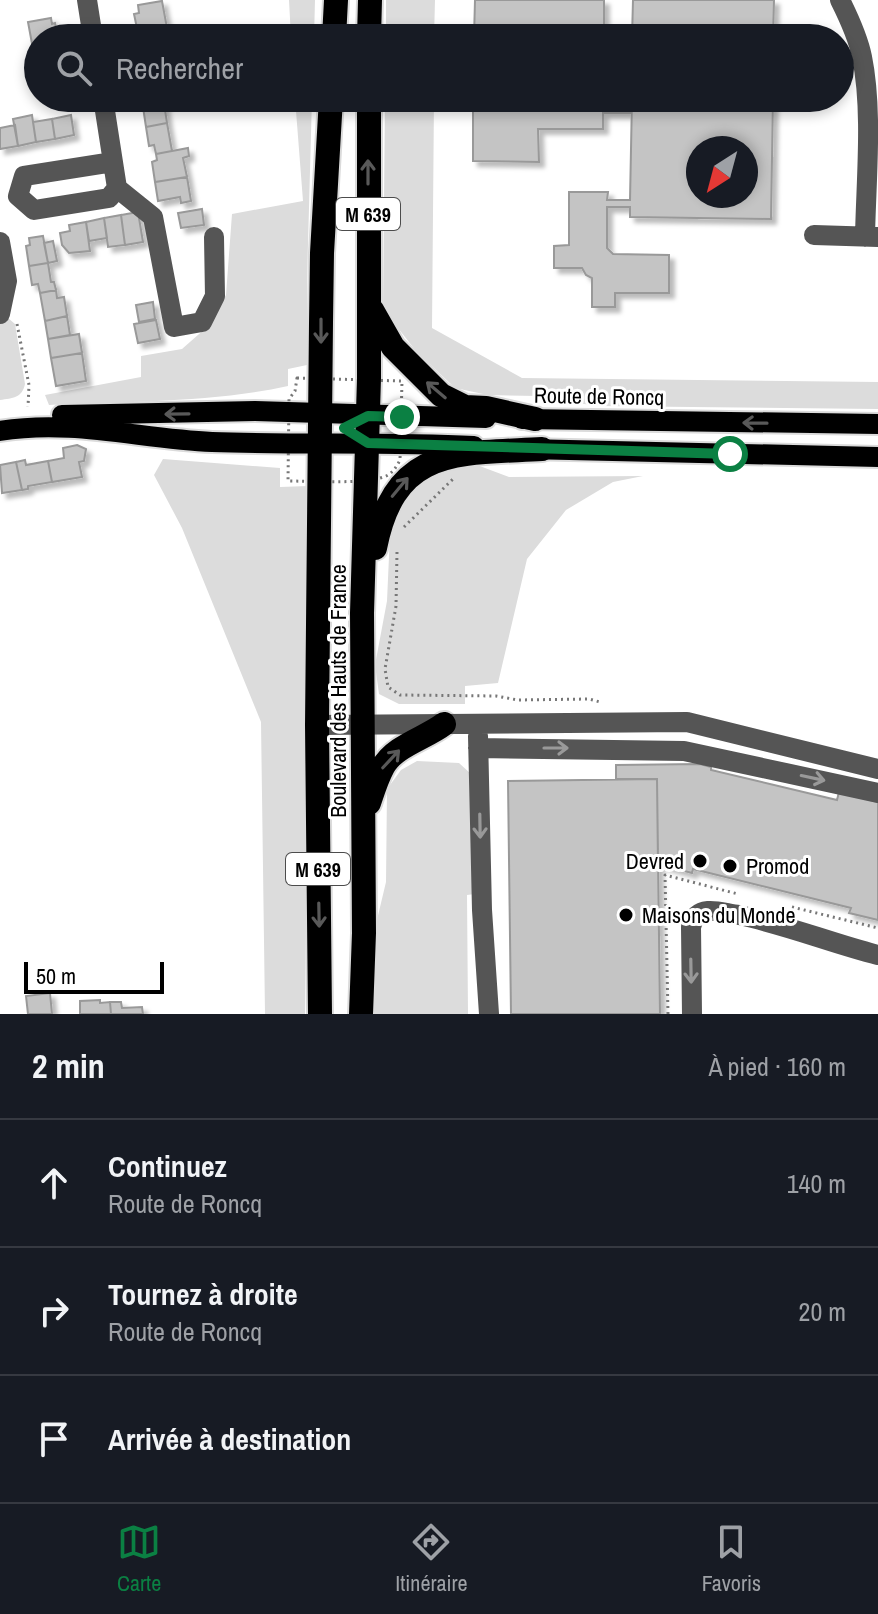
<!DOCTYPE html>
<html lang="fr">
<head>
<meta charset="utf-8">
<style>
	body { margin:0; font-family:"Archivo Narrow",sans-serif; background:#242831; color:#f1f3f6 }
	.compass { position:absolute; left:686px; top:136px; width:72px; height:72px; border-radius:50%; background:#171b24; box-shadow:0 4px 12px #0003; rotate:216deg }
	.scale { position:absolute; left:24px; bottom:20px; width:140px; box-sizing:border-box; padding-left:8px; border:4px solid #000; border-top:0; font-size:22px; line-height:28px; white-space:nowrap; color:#000; -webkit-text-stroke:6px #fff; paint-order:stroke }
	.stop { position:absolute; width:24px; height:24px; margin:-18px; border:6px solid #0b8043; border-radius:50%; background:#fff }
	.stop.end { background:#0b8043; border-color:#fff; box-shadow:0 2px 8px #0008 }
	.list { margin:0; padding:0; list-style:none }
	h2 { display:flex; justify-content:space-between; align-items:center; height:104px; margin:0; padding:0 32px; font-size:34px }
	h2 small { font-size:26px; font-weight:400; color:#9ea1a6 }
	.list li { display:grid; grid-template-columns:52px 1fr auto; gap:24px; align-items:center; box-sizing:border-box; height:128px; padding:0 32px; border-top:2px solid #363941 }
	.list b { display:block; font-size:30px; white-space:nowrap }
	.list p { margin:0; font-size:26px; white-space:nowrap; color:#9ea1a6 }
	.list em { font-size:26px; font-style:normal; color:#9ea1a6 }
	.icon { flex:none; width:44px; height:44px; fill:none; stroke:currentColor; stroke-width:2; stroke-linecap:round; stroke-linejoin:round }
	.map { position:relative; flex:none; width:878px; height:1014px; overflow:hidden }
	.search { position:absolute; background:#171b24; box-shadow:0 4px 12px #0003; left:24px; right:24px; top:24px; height:88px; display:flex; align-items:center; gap:20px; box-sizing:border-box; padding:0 28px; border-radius:44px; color:#9ea1a6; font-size:30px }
	.sheet { height:488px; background:#171b24 }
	nav { display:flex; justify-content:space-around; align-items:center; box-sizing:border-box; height:112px; border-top:2px solid #363941; background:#171b24; font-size:22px; color:#9ea1a6 }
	nav a { display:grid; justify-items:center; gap:4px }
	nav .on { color:#0b8043 }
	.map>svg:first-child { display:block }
	.green { fill:#dcdcdc }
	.building { fill:#c4c4c4; stroke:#999; stroke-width:2; fill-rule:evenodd; filter:url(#shadow) }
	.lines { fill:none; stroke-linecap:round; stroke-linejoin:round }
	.major-casing { stroke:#dbdbdb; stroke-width:24 }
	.highway-casing { stroke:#dbdbdb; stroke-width:28 }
	.path { stroke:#777; stroke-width:3; stroke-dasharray:2 4; stroke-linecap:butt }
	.minor { stroke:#555; stroke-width:20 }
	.major { stroke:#000; stroke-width:20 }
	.highway { stroke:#000; stroke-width:24 }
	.oneway { stroke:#595959 }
	.oneway2 { stroke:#999 }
	.route { stroke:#0b8043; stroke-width:10 }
	.poi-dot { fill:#000; stroke:#fff; stroke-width:3 }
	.labels { text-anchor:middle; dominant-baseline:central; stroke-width:6; stroke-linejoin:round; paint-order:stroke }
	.shield { fill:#fff; stroke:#4c4c4c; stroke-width:2 }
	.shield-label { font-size:20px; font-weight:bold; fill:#000 }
	.street-label { font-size:22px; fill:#000; stroke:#fff }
	.poi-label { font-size:22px; fill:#000; stroke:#fff; text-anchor:start }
</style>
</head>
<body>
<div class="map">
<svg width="878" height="1014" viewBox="0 0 878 1014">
	<defs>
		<filter id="shadow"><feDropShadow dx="5" dy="5" stdDeviation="2" flood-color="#0004"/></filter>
	</defs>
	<rect width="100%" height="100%" fill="#fff"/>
	<path class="green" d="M289,0h26l-1,38h-23z
		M386,0h49l-1,38h-48z
		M295,98h17l-5,183v84l-19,4v17c-76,17 -161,15 -239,19l-4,-10 96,-18v-21l41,-7 25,-22 19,-32 6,-81 71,-13z
		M385,98h49l-2,230 90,50 356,4v27l-282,-3 -58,-10 -50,-1 -33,-7 -39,-37 -33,-42z
		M8,318l7,6 10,60c-3,14 -12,14 -25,16v-78z
		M163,459l117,9v19l28,-1 -3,528h-40l-4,-292 -79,-194 -28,-53z
		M469,462l40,15 134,-1 -30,6 -47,28 -39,49 -29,124 -33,3v18h-66l-20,-10 -4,-29 12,-64 3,-67 6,-25 12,-16 35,-25z
		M417,761l42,2 12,11 4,120 -8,1 1,119h-95l3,-90 10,-42 1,-93 14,-19z"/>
	<path class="building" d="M475,0h129v29h28v9h-158z
		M633,0h141l-1,38h-141z
		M162,1l5,27 -29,5 -4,-19 5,-1 -1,-8z
		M51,18l1,6 3,-1 3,15h-20v10l-5,1 -5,-27z
		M165,28l4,9 11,-2v3h-41l-1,-5z
		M156,98h17v3l-9,2 3,20 -21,4 -3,-20 14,-3z
		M473,98h159l-1,15h-28v16h-65l1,33 -66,-1z
		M632,98h141l-2,121 -141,-2v-10h-23v41l6,6 56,1v38h-54v14h-23v-29l-6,-3 -4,-7h-28v-22l15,-1v-53h39l-1,8h23zM698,148h48v48h-48z
		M32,115l4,27 -18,4 -5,-27z
		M71,115l3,20 -19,4 -3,-20z
		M52,119l3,20 -19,3 -3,-20z
		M167,123l5,28 -16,3 -2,-9 -5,1 -3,-19z
		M15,125l3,21 -18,3v-21z
		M188,148l1,8 -6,2 4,19 -32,5 -3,-20 5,-2 -1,-6z
		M187,177l4,24 -10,2 -1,-6 -22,4 -3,-19z
		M202,209l2,16 -23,3 -3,-15z
		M138,212l5,30 -18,3 -4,-30z
		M121,215l4,30 -17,2 -4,-29z
		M104,218l3,20 -18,3 -3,-19z
		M86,222l4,29 -21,2 -7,-8 -2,-12 10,-2 -1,-6z
		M43,236l5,27 -19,3 -3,-20 4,-1 -1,-7z
		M53,241l4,20 -9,2 -4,-20z
		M48,263l3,19h3l2,8 -16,3 -2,-9 -6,1 -3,-19z
		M56,290l1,8 7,-1 3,19 -22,5 -5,-28z
		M153,302l2,17 -16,3 -3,-17z
		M67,316l3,19 -22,4 -3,-18z
		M156,320l4,19 -22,4 -4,-19z
		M79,334l3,19 -31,5 -3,-19z
		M82,353l4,28 -30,5 -5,-28z
		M77,445l9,4 -2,12 -5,1 3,15 -30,5 -4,-21 16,-3 -1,-10z
		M25,460l1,5 22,-4 4,21 -24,4v3l-6,1 -6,-28z
		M16,462l6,28 -20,3 -2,-28z
		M700,764l11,3v3l126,30 2,-8 39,10v118l-29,-7 2,-5 -158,-39 -1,4 -34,-9 -1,-85h-41v-14z
		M657,779l3,235h-149l-3,-233z
		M50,993l2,21h-24l-2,-18z
		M100,1000v3l10,-1 1,12h-31v-13z
		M110,1002h11l1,6 20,-1 1,7h-32z"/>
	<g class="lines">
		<g class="major-casing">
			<path id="major" d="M62,415l193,-4 231,7
				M522,419l356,5
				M0,431c71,-12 141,8 212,11 87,3 175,0 262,4
				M526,449l352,8"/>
		</g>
		<g class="highway-casing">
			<path id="highway" d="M334,38l2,-38
				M369,38l1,-38
				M372,310l21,37 48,48 24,12 21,1 49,11
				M375,548c20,-102 81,-94 167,-99
				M369,803c4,-12 8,-25 14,-36 11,-21 43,-29 61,-43
				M320,1014l-3,-289 4,-402 1,-70 9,-155
				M361,1014l3,-81 -2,-320 7,-235v-280"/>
		</g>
		<path class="path" d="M17,324l12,61 -1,22
			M297,378l105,3 -2,79c-3,6 -6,11 -12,15 -17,10 -78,6 -100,6l1,-82 6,-8z
			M404,527l49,-48
			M397,552l-1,54 -11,63 3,18 12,8 96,1 22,4 71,-1 11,3
			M792,907l86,21
			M668,1014l-3,-139 73,19"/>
		<path class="minor" d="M87,0l6,38
			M840,0c9,18 18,37 22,57 11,54 4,124 3,180
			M103,98l14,90 -8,10 -75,12 -16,-14 6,-20 89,-14
			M117,188l36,29 21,110 28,-5 13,-26 -1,-59
			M814,235l64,2
			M0,242l7,39 -7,33
			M317,725l370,-3 191,47
			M478,736l4,174 7,104
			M478,748l206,3 194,42
			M692,1014l-1,-87c2,-9 7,-15 17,-16 9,-1 21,3 31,4 48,10 92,28 139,40"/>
		<use href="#major" class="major"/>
		<use href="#highway" class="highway"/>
	</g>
	<defs><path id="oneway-shaft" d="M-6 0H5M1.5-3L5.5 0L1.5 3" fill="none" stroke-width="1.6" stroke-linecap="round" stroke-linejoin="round" transform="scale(2)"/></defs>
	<g class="oneway">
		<use href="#oneway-shaft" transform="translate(368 172) rotate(-90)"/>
		<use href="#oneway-shaft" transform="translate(321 331) rotate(90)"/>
		<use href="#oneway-shaft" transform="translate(436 390) rotate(-140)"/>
		<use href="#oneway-shaft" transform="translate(177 414) rotate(179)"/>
		<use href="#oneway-shaft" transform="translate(755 423) rotate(-179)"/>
		<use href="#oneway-shaft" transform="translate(400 487) rotate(-50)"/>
		<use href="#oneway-shaft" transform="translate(391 759) rotate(-47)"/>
		<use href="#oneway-shaft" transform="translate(319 915) rotate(89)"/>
	</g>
	<g class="oneway2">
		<use href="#oneway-shaft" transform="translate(556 748)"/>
		<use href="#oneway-shaft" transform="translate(813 778) rotate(12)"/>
		<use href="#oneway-shaft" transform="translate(480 826) rotate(89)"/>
		<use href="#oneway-shaft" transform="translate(691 971) rotate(89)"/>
	</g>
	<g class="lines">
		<path class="route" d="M402,417l-34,-1 -24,12 24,15 362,11"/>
	</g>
	<g class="poi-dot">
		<circle cx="700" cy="861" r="8"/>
		<circle cx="730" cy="866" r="8"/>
		<circle cx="626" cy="915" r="8"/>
	</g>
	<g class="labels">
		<g class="shield">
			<rect x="336" y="198" width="64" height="32" rx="6"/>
			<rect x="286" y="853" width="64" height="32" rx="6"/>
		</g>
		<g class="shield-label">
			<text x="368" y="214">M 639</text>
			<text x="318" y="869">M 639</text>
		</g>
		<g class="street-label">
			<text transform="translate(599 396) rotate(1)">Route de Roncq</text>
			<text transform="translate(338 691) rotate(-90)">Boulevard des Hauts de France</text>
		</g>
		<g class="poi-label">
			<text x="684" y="861" text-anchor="end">Devred</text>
			<text x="746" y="866">Promod</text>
			<text x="642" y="915">Maisons du Monde</text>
		</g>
	</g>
</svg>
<svg class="compass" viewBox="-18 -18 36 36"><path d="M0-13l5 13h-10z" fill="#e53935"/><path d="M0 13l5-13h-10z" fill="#9ea1a6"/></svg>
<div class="scale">50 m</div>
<div class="stop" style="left:730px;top:454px"></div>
<div class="stop end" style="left:402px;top:417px"></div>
<div class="search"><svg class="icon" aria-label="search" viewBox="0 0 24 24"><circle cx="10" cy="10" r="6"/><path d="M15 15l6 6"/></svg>Rechercher</div>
</div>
<section class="sheet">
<h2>2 min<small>À pied · 160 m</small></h2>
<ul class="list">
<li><svg class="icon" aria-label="ahead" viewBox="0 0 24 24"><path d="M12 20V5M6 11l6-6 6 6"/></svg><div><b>Continuez</b><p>Route de Roncq</p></div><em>140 m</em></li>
<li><svg class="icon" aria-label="right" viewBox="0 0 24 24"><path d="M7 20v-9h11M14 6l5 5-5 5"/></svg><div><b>Tournez à droite</b><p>Route de Roncq</p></div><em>20 m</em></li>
<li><svg class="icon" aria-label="arrive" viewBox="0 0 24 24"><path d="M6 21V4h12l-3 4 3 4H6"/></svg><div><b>Arrivée à destination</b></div></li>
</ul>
</section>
<nav>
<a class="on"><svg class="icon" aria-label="map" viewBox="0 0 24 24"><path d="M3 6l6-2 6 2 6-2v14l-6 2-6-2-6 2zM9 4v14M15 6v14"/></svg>Carte</a>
<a><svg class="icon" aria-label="directions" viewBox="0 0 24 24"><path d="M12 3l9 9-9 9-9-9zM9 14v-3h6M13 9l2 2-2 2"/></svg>Itinéraire</a>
<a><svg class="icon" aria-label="saved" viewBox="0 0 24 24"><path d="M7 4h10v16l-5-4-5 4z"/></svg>Favoris</a>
</nav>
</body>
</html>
